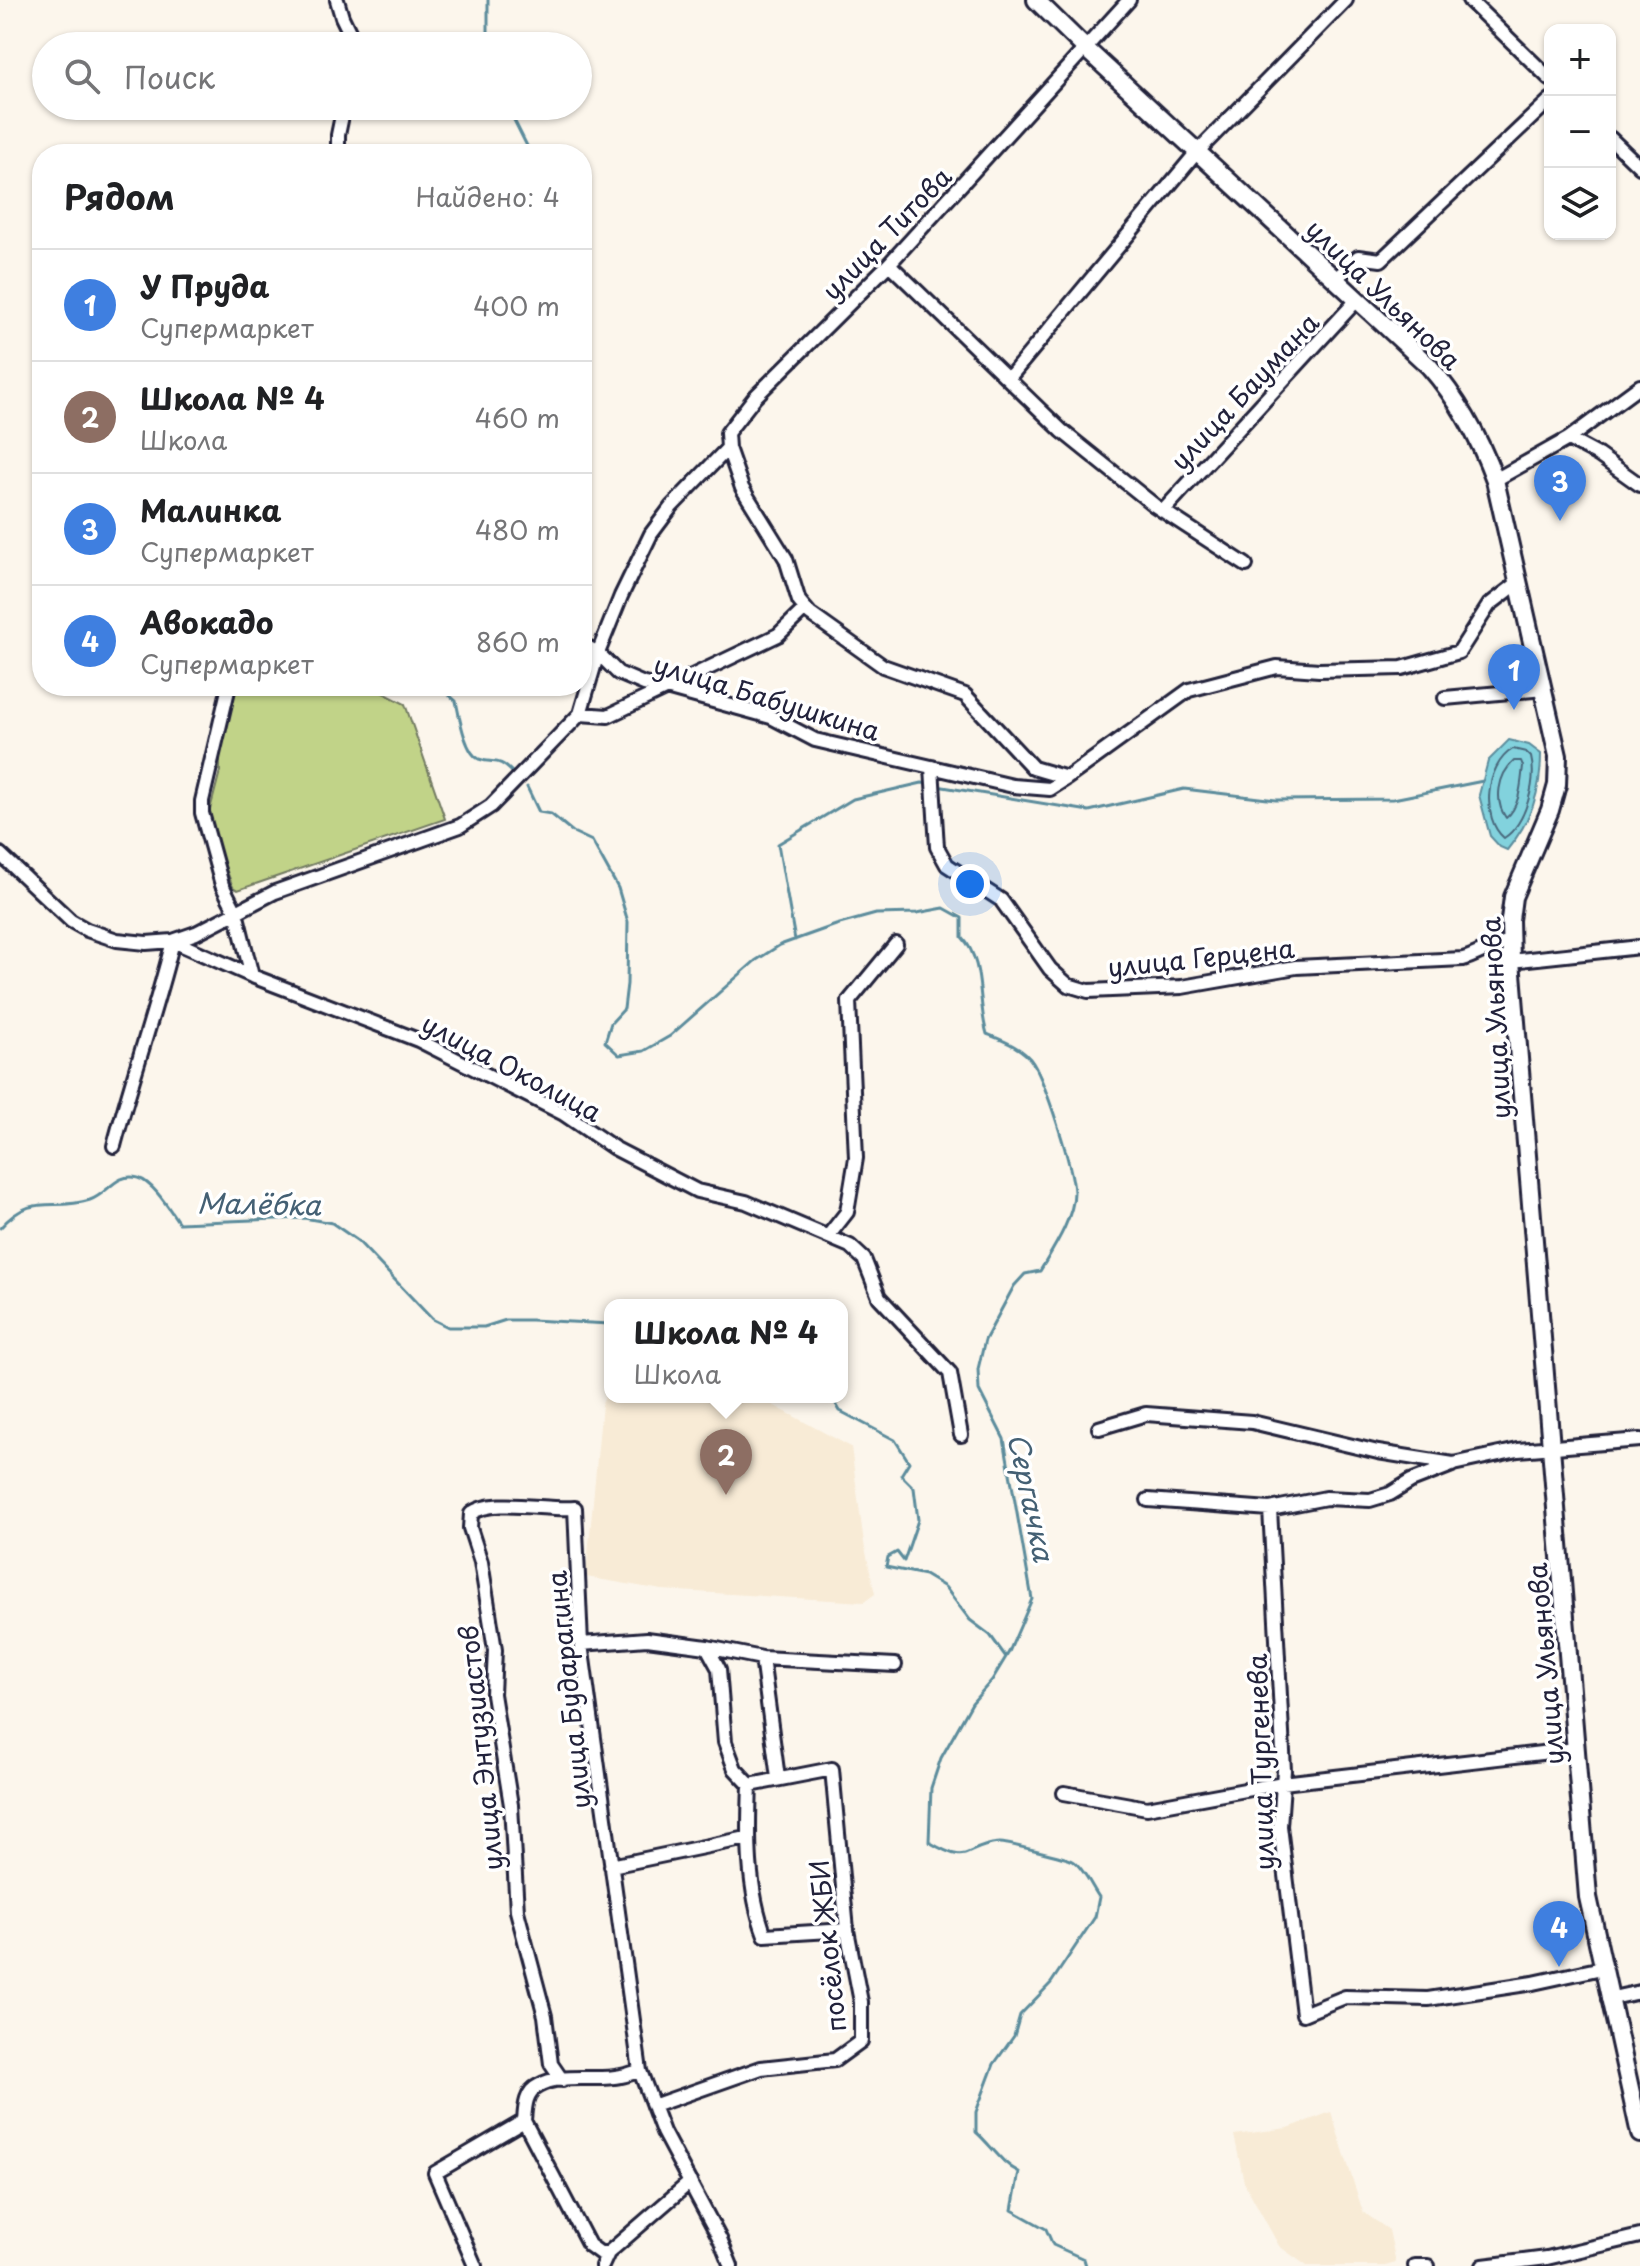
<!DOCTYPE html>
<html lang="ru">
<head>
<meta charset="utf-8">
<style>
	body { margin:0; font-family:"Playpen Sans",sans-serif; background:#f6f6f6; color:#202124 }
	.controls { position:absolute; right:24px; top:24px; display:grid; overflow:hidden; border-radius:16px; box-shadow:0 2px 6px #0004 }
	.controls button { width:72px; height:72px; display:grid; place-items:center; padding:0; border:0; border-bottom:2px solid #e0e0e0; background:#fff; color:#202124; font:40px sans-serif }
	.you { position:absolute; left:970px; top:884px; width:28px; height:28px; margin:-20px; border:6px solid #fff; border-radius:50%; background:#1a73e8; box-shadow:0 0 0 12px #1a73e833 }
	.badge { display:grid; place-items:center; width:52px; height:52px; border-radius:50%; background:#111827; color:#fff; font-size:26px; font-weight:700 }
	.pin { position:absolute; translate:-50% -66px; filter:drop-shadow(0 2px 4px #0008) }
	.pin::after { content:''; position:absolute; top:42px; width:28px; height:24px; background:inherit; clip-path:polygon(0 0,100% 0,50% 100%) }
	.popup { position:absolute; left:604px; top:1299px; width:244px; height:104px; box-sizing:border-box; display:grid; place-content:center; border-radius:16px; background:#fff; filter:drop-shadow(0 2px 6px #0005); font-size:26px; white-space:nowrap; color:#757577 }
	.popup b { font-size:30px; color:#202124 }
	.popup::after { content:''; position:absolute; left:50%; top:100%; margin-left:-16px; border:16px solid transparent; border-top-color:#fff }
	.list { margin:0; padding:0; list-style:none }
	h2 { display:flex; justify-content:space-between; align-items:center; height:104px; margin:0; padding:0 32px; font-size:34px }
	h2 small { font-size:26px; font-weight:400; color:#757577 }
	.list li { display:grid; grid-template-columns:52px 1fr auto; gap:24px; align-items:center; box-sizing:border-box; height:112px; padding:0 32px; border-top:2px solid #e0e0e0 }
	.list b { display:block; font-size:30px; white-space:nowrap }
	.list p { margin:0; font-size:26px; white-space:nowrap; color:#757577 }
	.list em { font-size:26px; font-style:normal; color:#757577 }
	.icon { flex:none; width:44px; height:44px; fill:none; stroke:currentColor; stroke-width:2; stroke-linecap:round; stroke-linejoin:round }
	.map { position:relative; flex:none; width:1640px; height:2266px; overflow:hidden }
	.search { position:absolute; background:#fff; box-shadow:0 2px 6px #0004; left:32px; top:32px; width:560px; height:88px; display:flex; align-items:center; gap:20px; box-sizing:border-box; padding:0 28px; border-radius:44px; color:#757577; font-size:30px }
	.panel { position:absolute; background:#fff; box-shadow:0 2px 6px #0004; left:32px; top:144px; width:560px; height:552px; border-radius:32px }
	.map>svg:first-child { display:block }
	.built { fill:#f8ebd6 }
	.green { fill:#c1d388; stroke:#727a62; stroke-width:2 }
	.water { fill:#82d2dd; stroke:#5c8c9c; stroke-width:2 }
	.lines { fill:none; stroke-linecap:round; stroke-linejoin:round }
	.shore { stroke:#48687c; stroke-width:2 }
	.stream { stroke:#5c8c9c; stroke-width:3 }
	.street-casing { stroke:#22223b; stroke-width:18 }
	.secondary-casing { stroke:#22223b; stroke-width:22 }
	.street { stroke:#fff; stroke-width:12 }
	.secondary { stroke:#fff; stroke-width:16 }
	.labels { text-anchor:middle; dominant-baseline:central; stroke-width:7; stroke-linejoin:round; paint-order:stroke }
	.street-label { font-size:26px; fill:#22223b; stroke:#fff }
	.water-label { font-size:28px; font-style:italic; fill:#446074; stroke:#fff }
</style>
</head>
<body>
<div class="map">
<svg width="1640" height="2266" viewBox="0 0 1640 2266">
	<rect width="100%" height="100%" fill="#fcf6ec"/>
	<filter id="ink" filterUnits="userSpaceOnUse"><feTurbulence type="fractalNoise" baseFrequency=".0125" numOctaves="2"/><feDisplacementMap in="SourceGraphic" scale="16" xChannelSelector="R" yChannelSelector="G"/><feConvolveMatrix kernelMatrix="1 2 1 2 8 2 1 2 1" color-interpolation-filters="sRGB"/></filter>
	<g filter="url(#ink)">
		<path class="built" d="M610,1386v11h148l93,50 13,96 11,51 -11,8 -202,-12 -76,-13 16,-173z
			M1331,2112l32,100 26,18 7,33 -11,3h-78l-28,-20 -35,-64 -10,-47 54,-7z"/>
		<path class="green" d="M233,686h137l35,18 40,115 -207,71 -5,-3 -20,-52 -3,-25 10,-39v-22z"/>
		<path class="water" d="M1509,740l20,5 12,9c0,38 -10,67 -34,96l-7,-3 -10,-11 -11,-41 9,-34z"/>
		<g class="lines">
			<path class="shore" d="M1513,749l13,3 5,5c6,24 -5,67 -27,81 -23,-19 -19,-73 9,-89z
				M1514,761h7l2,5c-2,17 -3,41 -17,52 -12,-17 -8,-43 8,-57z"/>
			<path class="stream" d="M488,46v-46
				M507,106l24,48
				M439,686l17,15c3,14 9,52 23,58 16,6 18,-3 34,14
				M937,786l152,25 95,-22 92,11 117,-1 90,-18
				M527,787l12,25 12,2 22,18 19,9 26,47 10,34 -1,62 -3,25 -13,14 -6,19 14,13 25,-4 26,-15 85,-75 25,-16 56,-20 40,-11 41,-1 27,-5 18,10v19c23,25 15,64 25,97 15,6 37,14 46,29 13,21 40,105 41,129 0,26 -21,57 -34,79l-15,3 -11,12 -29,54 -7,29 1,21 25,49 28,160 -23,53 -17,28 -20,23 -31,55 -10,30 -2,54c44,26 31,5 70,1 5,-1 69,15 74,18 10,6 19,26 26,36l-4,20 -44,66 -31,32 -6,21 -20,28 -18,48v20c15,13 25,31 43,40l-7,38 34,19 7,16 31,14 2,7
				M795,940l-17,-96 75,-45 69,-16 8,1
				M0,1228c33,-37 52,-16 90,-28 18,-6 26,-28 48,-22 16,5 31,31 41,45l125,-5 28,5 26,18 74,78 16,8h36l22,-7h25l79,4
				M832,1397l8,14 55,29 14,22 -8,13 13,13 4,32 -14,41 -7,-9 -9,5 -2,10 39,8 20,12 25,33 20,15 16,22"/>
			<g class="street-casing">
				<path id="street" d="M337,0l5,17 14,29
					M1129,0l-240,264 -134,133 -28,36 1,15 14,40 44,71 13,42 11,13 73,52 82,29 68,73 34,10 122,-88 88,-23 42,3 83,-2 57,-16 30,-47 30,-23
					M1469,0l81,79
					M1610,138l30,29
					M338,154v-19l6,-29
					M889,264l173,167 92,74 92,60
					M1335,280l23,-23 23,3 169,-160
					M1008,379l189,-227 149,-152
					M1568,439l30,16 42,30
					M1495,480l73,-41 72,-53
					M1163,511l194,-211
					M582,644l16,9 20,20 26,11 22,4 105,29 44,23 198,46 37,3 17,-11
					M229,686l-27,115v12l20,72 14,27 16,64
					M1445,698l99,-9
					M580,714l28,2 170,-81 27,-26
					M932,767l5,80 10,18 54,35 49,69 18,16 20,6 94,-4 114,-20 167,-8c17,-5 29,-15 47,-17
					M0,854l71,67 16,9 30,10 29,3 27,-2 23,-8 79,-41 185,-66 31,-20 89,-92 18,-61 23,-57 30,-62 21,-28 56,-58
					M173,941l79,35 166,64 146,74 50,34 83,43 49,11 104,44 14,13 15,38 71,76 11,62
					M1511,961l129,-14
					M114,1146c18,-69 42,-136 59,-205
					M829,1235l18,-23 9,-54 -7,-157 47,-57
					M1099,1428l47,-14 106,8 126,30 75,12 65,-14 122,-10
					M1148,1500l122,9 56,-11 44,2 20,-6 21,-13 41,-16
					M1270,1509l14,261 -4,56 23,188 42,-17 83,2 105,-16 69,-15
					M581,1644l66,-5 60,8 12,22 6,73 10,27 15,16
					M707,1647l55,11 16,120
					M762,1658l133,7
					M1064,1793l83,15 136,-25 293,-34
					M611,1866l136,-28
					M1608,1999l32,-7
					M562,2080l-11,-16 -6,-48 -28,-105 -6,-106 -18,-111 2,-44 -14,-88 -11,-34 1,-14c19,-17 77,-3 104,-6l6,136 59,427 23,61 57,107 11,27
					M653,2106l108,-38 74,-8 26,-19v-39l-14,-72 -15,-161 -82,16c-2,49 -3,104 15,150l82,-5
					M608,2253l82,-71
					M475,2266l-40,-93 89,-52
					M602,2266l6,-13h-8l-11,-8 -65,-124c1,-12 1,-29 14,-35 24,-14 57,-4 83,-10 7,-1 13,-4 19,-5
					M1415,2266h13
					M1483,2266l64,-8 93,-22"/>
			</g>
			<g class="secondary-casing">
				<path id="secondary" d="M1036,0l50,49 343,317c30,34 50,71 66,114l63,276 -1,29 -7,25 -37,87 -3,23 1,41 77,936 52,237"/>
			</g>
			<use href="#street" class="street"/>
			<use href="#secondary" class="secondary"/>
		</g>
	</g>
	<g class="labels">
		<g class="street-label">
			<text transform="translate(886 233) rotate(-46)">улица Титова</text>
			<text transform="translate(1384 294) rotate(44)">улица Ульянова</text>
			<text transform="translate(1244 391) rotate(-47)">улица Баумана</text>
			<text transform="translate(767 697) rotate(17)">улица Бабушкина</text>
			<text transform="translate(1201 957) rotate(-6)">улица Герцена</text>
			<text transform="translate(1495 1018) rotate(-93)">улица Ульянова</text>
			<text transform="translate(512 1067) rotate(28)">улица Околица</text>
			<text transform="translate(1545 1664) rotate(-95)">улица Ульянова</text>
			<text transform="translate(568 1690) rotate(-96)">улица Бударагина</text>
			<text transform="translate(480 1748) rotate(-96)">улица Энтузиастов</text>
			<text transform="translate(1260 1762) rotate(-92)">улица Тургенева</text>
			<text transform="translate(827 1946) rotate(-96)">посёлок ЖБИ</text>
		</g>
		<g class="water-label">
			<text transform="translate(259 1203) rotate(1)">Малёбка</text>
			<text transform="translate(1032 1497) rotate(78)">Сергачка</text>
		</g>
	</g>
</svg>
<div class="controls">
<button>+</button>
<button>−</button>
<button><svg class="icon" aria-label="layers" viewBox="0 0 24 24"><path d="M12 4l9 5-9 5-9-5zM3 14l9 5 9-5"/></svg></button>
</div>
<div class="you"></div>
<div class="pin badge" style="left:1514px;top:710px;background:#3f7fe0">1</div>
<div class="pin badge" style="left:726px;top:1495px;background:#8d6e63">2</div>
<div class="popup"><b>Школа № 4</b>Школа</div>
<div class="pin badge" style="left:1560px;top:521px;background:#3f7fe0">3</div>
<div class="pin badge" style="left:1559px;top:1967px;background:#3f7fe0">4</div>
<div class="search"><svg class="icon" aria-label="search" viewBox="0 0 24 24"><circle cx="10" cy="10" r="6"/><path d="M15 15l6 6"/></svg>Поиск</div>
<section class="panel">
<h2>Рядом<small>Найдено: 4</small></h2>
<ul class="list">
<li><span class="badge" style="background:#3f7fe0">1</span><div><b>У Пруда</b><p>Супермаркет</p></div><em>400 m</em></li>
<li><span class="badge" style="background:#8d6e63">2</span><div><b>Школа № 4</b><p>Школа</p></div><em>460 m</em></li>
<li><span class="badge" style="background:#3f7fe0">3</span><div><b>Малинка</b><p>Супермаркет</p></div><em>480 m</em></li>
<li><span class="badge" style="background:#3f7fe0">4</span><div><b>Авокадо</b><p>Супермаркет</p></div><em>860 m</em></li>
</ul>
</section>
</div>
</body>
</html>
